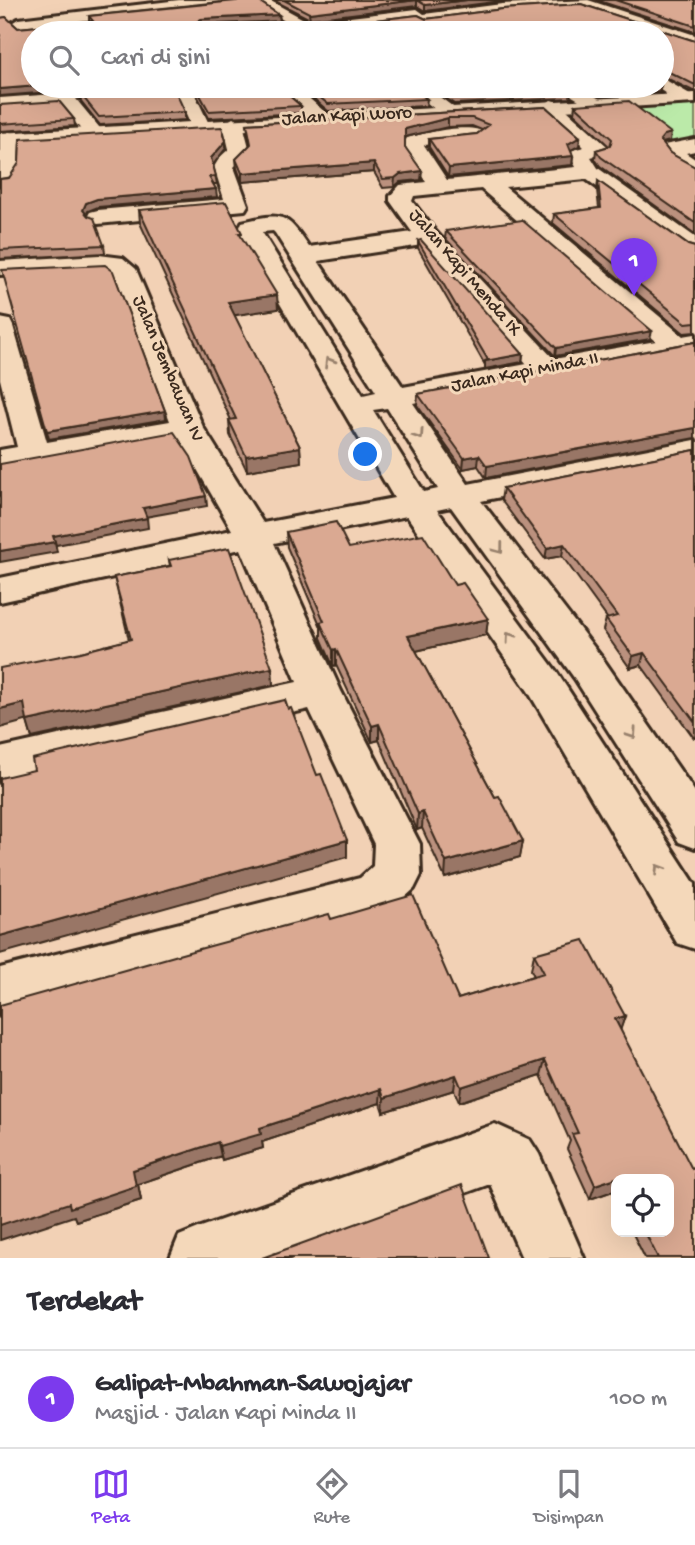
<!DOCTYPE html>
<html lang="id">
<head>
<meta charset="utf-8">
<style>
	body { margin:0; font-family:"Gochi Hand",sans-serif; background:#f7f7f7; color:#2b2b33 }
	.controls { position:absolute; right:21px; bottom:21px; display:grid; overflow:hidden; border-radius:14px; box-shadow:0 7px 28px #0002 }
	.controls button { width:63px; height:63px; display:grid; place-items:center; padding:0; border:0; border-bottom:2px solid #e1e1e2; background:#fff; color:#2b2b33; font:35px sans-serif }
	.you { position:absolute; left:366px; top:455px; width:24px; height:24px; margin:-18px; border:5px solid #fff; border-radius:50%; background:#1a73e8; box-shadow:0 0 0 10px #1a73e833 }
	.badge { display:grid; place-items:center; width:46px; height:46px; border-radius:50%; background:#7c3aed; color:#fff; font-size:23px; font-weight:700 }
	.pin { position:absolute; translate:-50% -58px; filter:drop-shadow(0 2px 4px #0008) }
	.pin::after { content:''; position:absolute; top:37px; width:24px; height:21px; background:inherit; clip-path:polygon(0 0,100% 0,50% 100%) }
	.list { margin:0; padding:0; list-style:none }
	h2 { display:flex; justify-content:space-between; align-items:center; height:91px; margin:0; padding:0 28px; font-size:30px }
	h2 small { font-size:23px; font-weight:400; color:#7c7c81 }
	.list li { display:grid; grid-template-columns:46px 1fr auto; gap:21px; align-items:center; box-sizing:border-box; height:98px; padding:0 28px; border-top:2px solid #e1e1e2 }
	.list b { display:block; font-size:26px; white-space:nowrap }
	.list p { margin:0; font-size:23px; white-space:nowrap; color:#7c7c81 }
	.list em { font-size:23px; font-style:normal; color:#7c7c81 }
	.icon { flex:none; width:38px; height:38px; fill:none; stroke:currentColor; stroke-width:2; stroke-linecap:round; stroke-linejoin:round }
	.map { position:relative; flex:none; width:695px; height:1258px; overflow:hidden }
	.search { position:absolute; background:#fff; box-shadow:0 7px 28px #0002; left:21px; right:21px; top:21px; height:77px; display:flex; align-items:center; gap:18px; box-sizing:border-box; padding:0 24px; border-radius:38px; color:#7c7c81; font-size:26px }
	.sheet { height:189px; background:#fff }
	nav { display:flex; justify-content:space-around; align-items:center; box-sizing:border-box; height:98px; border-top:2px solid #e1e1e2; background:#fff; font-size:19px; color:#7c7c81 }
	nav a { display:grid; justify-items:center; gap:4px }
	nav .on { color:#7c3aed }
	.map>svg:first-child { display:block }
	.green { fill:#bbeaa9; stroke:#7b8a64; stroke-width:2 }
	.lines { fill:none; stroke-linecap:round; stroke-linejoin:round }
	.street-casing { stroke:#3b2a1e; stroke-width:6 }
	.secondary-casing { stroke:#3b2a1e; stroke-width:6 }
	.street { fill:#f4d8ba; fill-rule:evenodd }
	.secondary { fill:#f4d8ba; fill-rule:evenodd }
	.wall { fill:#bb917e; stroke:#3b2a1e; stroke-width:2 }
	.shaded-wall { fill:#997666; stroke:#3b2a1e; stroke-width:2 }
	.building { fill:#daa992; stroke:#3b2a1e; stroke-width:2 }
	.oneway { stroke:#98816c }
	.labels { text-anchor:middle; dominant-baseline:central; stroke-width:6; stroke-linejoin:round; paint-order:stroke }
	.far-street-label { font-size:19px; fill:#3b2a1e; stroke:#f4d8ba }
</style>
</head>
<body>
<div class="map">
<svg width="695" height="1258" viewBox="0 0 695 1258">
	<rect width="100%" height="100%" fill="#f2d1b5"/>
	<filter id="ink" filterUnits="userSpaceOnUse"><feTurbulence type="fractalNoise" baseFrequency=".0143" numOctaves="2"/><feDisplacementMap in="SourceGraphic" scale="14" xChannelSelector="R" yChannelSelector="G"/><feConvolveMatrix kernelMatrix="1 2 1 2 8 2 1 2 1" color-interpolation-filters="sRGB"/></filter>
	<g filter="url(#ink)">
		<path class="green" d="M695,103v39l-20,2 -51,-24v-13z"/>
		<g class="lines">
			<g class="street-casing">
				<path id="street" d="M179,0h44l-7,4 -198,25 -8,-5 8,-5z
					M251,0h18l40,22 108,-13 7,5 78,-10 86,-4 107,35v10l-114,-38 -79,5 -77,11 -7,-5 -111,14 -113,1 8,-5 86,-5z
					M662,78l28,16 3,4 -3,4h-12l-22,-15 6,-1z
					M51,86h18l1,3 37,-3h66l-9,5 -88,8 28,34 -10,6 -7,-2 -26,-32 -61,5v-12l55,-4z
					M173,86h18l19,40 -3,4h-14z
					M275,86h20l38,33 -3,4h-14z
					M405,86h20l35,26 -9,6 -7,-2z
					M555,86h22l30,17 -9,6 -7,-2z
					M551,100l7,2 48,43 3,4 -3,4 -15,4 7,11 97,69v18l-8,-2 -101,-74 -81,8 178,149 12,-2v16l-282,53 55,81 227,-44v18l-214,43 122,158 92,133v56l-16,-6 -104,-163 -124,-172 -14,3 119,161 139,213v65l-18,-6 -149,-252 -121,-175 -133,27 67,148 79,153 1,31 -7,14 -23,21 -17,6 -374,100v-48l360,-90 13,-12 1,-22 -65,-135 -309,73v-34l297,-66 -56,-133 -241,53v-24l232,-48 -53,-92 -179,32v-20l17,-3 -17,-68v-61l10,2 3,6 34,116 123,-21 -54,-144 -9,-7 -8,-1 -99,6v-14l99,-6 24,3 13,11 67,158 60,96 131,-25 -156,-266 4,-10c40,-10 44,-9 67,25l103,-15 -22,-31v-5l10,-11 26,-3c-8,-13 -27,-30 -19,-44 16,-5 68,-17 79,-4l-10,6 -52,5 23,35 129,-13 -7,-13 3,-4 12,-3 -40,-37 -2,-4zM481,189l175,152 -102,18 -118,-127 -24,-31 2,-5zM273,231l2,2 101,159 -13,3 -101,-163zM422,245l105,119 -124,23 -85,-126zM387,408l51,81 -14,3 -51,-82z
					M233,118l10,6 7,27 -16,16 14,38 -3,5 -147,14 -8,-2 -3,-5 3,-5 8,-2 126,-11 -10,-32 6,-10 9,-8 -6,-25z
					M9,132l7,2 3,4 -1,31 -10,15 -8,1v-48z
					M695,139v12l-9,2 9,6v15l-25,-14 -9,-11 3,-4z
					M495,1124l35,16 9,14 45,104h-62l-32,-74 -203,74h-117l9,-22 22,-9z"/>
			</g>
			<g class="secondary-casing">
				<path id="secondary" d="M695,93v10l-695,42v-12z"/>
			</g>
			<use href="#street" class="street"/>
			<use href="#secondary" class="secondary"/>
		</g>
		<path class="wall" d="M229,0h28l22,15 1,6 -78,4 -5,3h110l111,-13 8,4 77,-10 78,-5 114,37v51l-33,-16v-43h-629v53h17l1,6 -51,4v-78l6,-1 12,11 71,-7v-5l140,-15z
			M273,0h259l-30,1 -77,10 -8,-5 -107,13z
			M596,0h99v32z
			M192,86h86l23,20v7l-92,5z
			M299,86h111l17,13 -1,7 -98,5z
			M429,86h133l9,5 -1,7 -116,6z
			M582,86h79l-2,6 -59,4z
			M80,93l105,19v8l-85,5 -19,-24z
			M0,105l74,14 1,7 -75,5z
			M575,105l95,36 -8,2 8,10 25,14v67l-95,-68 -5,-7 1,-9 13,-4 -35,-33z
			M546,107l34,30 -1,9 -8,4 2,6 -1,9 -124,12 -19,-30v-8l48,-5 5,-4 -10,-4 -24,1 -43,10v10l16,33 -21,2 -6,5 -11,1 -9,-16 -132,10 -5,-14 -1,-9 14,-14 -3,-21z
			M226,141v7l-13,16 4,20h-4l4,13 -119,10 -10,4 -2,3 18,31 1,8 -105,6v-80z
			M598,181l90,64 7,2v85l-11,1 -131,-110 1,-9 45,-6 -2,-18z
			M139,210l103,29 36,70 -44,6 66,132 1,15 -54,9 -17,-36 -1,-15h2l-91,-197z
			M446,231l204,108 -95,17 -110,-118z
			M418,241l105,113 -1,8 -37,7v-4l-67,-117z
			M695,342l-209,136 -8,-12 -15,3 -46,-64 1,-11z
			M695,450v288h-1l-53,-73 -11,3 -27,-38 3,-11 1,-1 -45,-62 -17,3 -44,-59 2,-12z
			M286,532l63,16 106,37 33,34 -2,16 -70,16 79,146 28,44 -3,16 -75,21 -23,-50 -5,2 -38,-90 -7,2 -36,-77 -3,1 -12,-28v-11l-34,-80z
			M169,560l103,108 1,17 -241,53 -5,-17 54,-69 48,-12 -15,-63 56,-11z
			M331,919l127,80 76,-23 -3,-6 3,-16 91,62 -5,14 75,228h-50l-13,-26h37v-53h-53v19l-3,-7 -23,8 -23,-50 3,-8 -29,-66 -82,27 -5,-12 -71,22 -3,-9 -118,39 1,6 -41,12 -1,-4 -83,28 3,16 -65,21 -2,-5z"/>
		<path class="shaded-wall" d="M417,0v6l-107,13 -1,-6z
			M467,0h35v1l-77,10v-6z
			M279,15l1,6 -78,4 -9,6 -2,-3 1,-3 9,-6z
			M38,86h12l1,6 -51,4v-7z
			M448,118v9l-43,10v-8z
			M671,133l-1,8 -8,2 -2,-3 4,-5z
			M580,137l-1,9 -12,6 1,-8z
			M226,141v7l-14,18 -1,-8z
			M573,156l-1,9 -124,12 1,-9z
			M374,163v9l-132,10v-9z
			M422,171l-1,9 -21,2 -6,5 1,-9 5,-4z
			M216,189l1,8 -119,10 -10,4 -3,7 -2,-8 3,-7 11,-4z
			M277,295l1,14 -49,7 -1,-14z
			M652,331l-2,8 -95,17 1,-8z
			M523,354l-1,8 -37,7v-8z
			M165,411l1,8 -117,20 -2,-8z
			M695,428v10l-209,40 1,-12z
			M300,447l1,15 -54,9 -1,-15z
			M479,455l-1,11 -15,3 1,-11z
			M206,496l1,10 -62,11 -2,-9z
			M147,518l1,10 -92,17 -3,-9z
			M55,542l2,10 -57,10v-11z
			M564,544l-2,12 -17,3 2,-11z
			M488,619l-2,16 -79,18 1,-17z
			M336,649v16l-3,1v-16z
			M644,653l-3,12 -11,3 3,-12z
			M272,668l1,17 -241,53 -5,-17z
			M24,703l5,17 -29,8v-19z
			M379,724v16l-7,2v-16z
			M423,812l-1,16 -5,2 1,-16z
			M347,840v17l-347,97v-18z
			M523,841l-3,16 -75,21 1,-16z
			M625,1016l-5,15 -5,-12z
			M545,1060l-4,15 -82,27 2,-15z
			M456,1075l-2,15 -71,22 1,-14z
			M381,1089l-1,14 -118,39 1,6 -41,12 -3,-14 41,-18z
			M218,1142l3,14 -83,28 3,16 -65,21 -2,-5 -74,24v-15l133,-55z
			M619,1177l-1,2h-2v4l-3,8 -23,8 5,-14z"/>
		<path class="building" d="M235,0h22l22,15 -78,4 -9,6 -1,3h116l111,-13 8,4 77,-10 78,-5 114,37v44l-32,-16 -1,4v-40h-629v53h5l-38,3v-71l6,-1 12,11 75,-7 -4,-5 147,-15z
			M284,0h183l-42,5 -8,-5 -108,13z
			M615,0h80v26z
			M164,86h9l12,26 -86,5 -19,-24z
			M195,86h83l23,20 -92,5z
			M306,86h104l17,13 -99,5z
			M439,86h123l9,5 -117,6z
			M595,86h62l-56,3z
			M59,101l15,18 -74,5v-19z
			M629,101l42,32 -7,2 -4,5 10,13 25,14v56l-94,-66 -5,-7 14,-4 2,-7 -37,-34z
			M546,107l34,30 -12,7 5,12 -124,12 -20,-29 48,-5 12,-9 -17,-7h-24l-43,11v18l17,24 -22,3 -5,4 -12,1 -9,-16 -132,10 -6,-14 15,-15 -4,-20z
			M222,127l4,14 -15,17 5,18 -7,1 7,12 -119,10 -11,4 -3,7 5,6 6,2 10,27 -104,5v-71l9,-1 10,-15 1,-24z
			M598,181l90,64 7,2v75l-9,1 -132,-109 47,-6z
			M226,202l16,31h-3l38,62 -49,7 72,145 -54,9 -17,-36 7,-1 -97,-209z
			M522,220l130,111 -96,17 -110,-117z
			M421,240l102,114 -38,7 3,-1 -70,-119z
			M105,265l8,6 52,140 -118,20 -45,-161z
			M695,342v86l-208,38 -8,-11 -15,3 -46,-64z
			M174,432l17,25 15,39 -63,12 4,10 -94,18 2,6 -55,9v-87z
			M695,450v272l-51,-69 -11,3 -27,-37 11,-3 -53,-72 -17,4 -44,-60z
			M336,522l13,26 74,-14 32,51 8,-2 25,36 -80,17 87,161 4,-1 24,45 -77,21 -23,-50 -5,2 -39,-90 -7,2 -36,-77 -3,1 -13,-28 4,-1 -38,-89z
			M229,548l43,120 -245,53 -3,-18 -24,6v-41l81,-16 50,-13 -17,-62 57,-11 -2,-6z
			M285,700l3,9 3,-1 26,67 4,-1 26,66 -347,96v-158l34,-8 -2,-11z
			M413,895l45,104 86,-26 -10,-19 50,-14 41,76 -10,3 77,150 3,-1v90h-37l-13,-26h24v-53h-49l-1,-2 -24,8 -23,-51 6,-1 -33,-73 -84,27 -5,-12 -72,23 -3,-9 -121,39 1,6 -42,12 -1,-4 -85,28 3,16 -66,22 -1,-5 -69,22v-220l203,-57 126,-34 2,5z
			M462,1185l27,73h-227z"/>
		<defs><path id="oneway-chevron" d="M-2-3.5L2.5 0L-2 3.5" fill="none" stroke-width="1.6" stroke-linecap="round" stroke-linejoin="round" transform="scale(1.75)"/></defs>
		<g class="oneway">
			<use href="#oneway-chevron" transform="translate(329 362) rotate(-121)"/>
			<use href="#oneway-chevron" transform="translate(419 435) rotate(56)"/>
			<use href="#oneway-chevron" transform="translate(499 549) rotate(53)"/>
			<use href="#oneway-chevron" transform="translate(510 637) rotate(-126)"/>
			<use href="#oneway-chevron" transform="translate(632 734) rotate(56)"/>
			<use href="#oneway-chevron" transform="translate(659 869) rotate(-122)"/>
		</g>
	</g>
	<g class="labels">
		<g class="far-street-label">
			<text transform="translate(347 117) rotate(-3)">Jalan Kapi Woro</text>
			<text transform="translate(464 273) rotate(49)">Jalan Kapi Menda IX</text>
			<text transform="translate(167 369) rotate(67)">Jalan Jembawan IV</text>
			<text transform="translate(525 373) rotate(-11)">Jalan Kapi Minda II</text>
		</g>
	</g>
</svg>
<div class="controls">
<button><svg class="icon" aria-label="locate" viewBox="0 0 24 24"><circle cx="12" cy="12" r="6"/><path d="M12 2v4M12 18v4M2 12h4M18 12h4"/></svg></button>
</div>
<div class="you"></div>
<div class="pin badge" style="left:634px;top:296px">1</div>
<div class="search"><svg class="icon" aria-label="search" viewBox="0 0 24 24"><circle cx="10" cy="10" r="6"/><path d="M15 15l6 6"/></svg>Cari di sini</div>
</div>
<section class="sheet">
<h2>Terdekat<small></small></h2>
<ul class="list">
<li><span class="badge">1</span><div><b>Galipat-Mbahman-Sawojajar</b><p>Masjid · Jalan Kapi Minda II</p></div><em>100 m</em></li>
</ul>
</section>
<nav>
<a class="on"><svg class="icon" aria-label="map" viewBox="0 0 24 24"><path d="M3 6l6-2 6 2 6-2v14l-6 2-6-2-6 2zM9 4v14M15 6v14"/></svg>Peta</a>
<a><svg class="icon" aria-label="directions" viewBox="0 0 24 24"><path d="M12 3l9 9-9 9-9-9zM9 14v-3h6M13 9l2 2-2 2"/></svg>Rute</a>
<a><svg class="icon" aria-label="saved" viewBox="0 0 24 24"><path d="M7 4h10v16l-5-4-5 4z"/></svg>Disimpan</a>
</nav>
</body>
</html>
